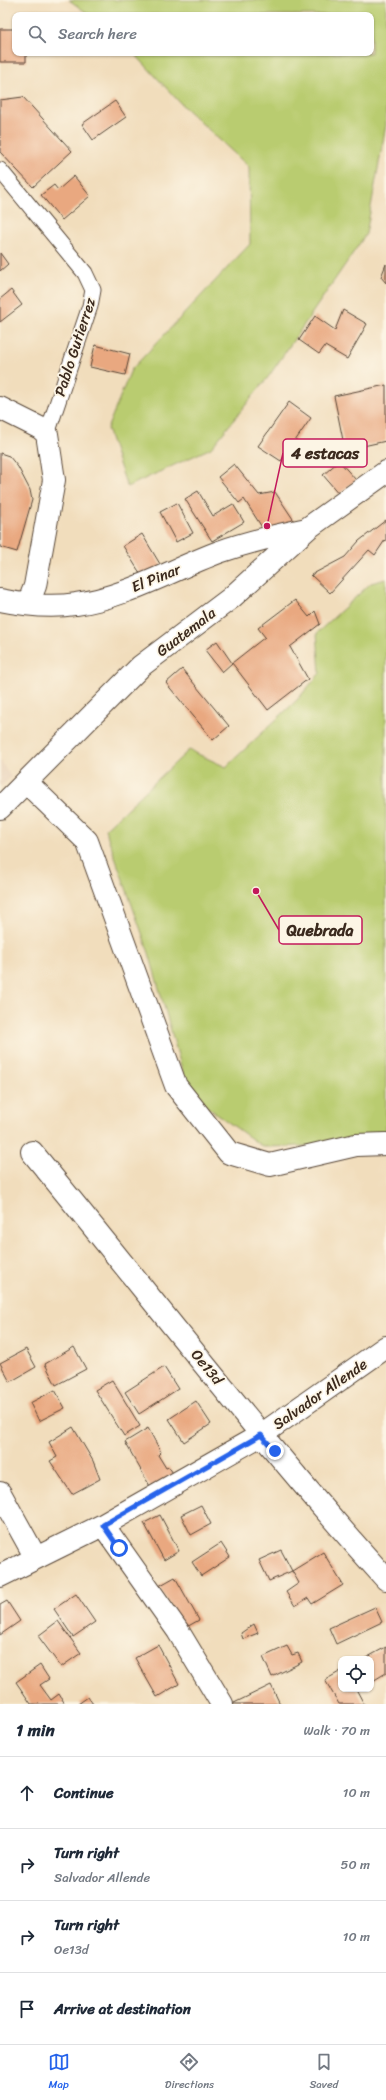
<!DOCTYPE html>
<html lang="en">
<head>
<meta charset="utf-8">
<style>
	body { margin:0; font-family:Sriracha,sans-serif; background:#f6f6f7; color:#1f2937 }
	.controls { position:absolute; right:12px; bottom:12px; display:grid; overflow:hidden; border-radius:8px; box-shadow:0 1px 3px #0004 }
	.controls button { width:36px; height:36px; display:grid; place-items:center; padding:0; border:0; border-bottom:1px solid #e0e1e3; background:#fff; color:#1f2937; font:20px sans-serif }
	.stop { position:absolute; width:12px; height:12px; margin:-9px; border:3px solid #2563eb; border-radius:50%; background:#fff }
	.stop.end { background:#2563eb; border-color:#fff; box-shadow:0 1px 4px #0008 }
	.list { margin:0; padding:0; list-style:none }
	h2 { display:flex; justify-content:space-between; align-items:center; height:52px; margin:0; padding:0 16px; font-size:17px }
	h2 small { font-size:13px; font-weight:400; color:#747a83 }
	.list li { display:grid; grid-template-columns:26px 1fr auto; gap:12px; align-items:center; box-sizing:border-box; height:72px; padding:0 16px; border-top:1px solid #e0e1e3 }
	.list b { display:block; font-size:15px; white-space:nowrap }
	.list p { margin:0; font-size:13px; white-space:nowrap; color:#747a83 }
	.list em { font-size:13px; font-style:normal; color:#747a83 }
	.icon { flex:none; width:22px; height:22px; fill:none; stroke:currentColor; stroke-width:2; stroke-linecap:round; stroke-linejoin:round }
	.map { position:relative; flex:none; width:386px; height:1704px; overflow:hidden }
	.search { position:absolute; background:#fff; box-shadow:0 1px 3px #0004; left:12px; right:12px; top:12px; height:44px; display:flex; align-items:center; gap:10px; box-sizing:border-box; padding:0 14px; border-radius:8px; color:#747a83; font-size:15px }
	.sheet { height:340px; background:#fff }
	nav { display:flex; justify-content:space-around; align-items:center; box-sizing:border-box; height:56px; border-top:1px solid #e0e1e3; background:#fff; font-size:11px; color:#747a83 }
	nav a { display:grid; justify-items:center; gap:2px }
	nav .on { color:#2563eb }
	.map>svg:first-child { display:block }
	.built { fill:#e7cfb5 }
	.green { fill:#b9cc6f; stroke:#7a7b46 }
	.building { fill:#e9a880 }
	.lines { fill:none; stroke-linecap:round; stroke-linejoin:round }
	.service-casing { stroke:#564536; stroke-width:17 }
	.pedestrian-casing { stroke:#564536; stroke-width:24 }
	.minor-casing { stroke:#564536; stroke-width:24 }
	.service { stroke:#fff; stroke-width:15 }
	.pedestrian { stroke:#fff; stroke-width:22 }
	.minor { stroke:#fff; stroke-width:22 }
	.route { stroke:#2563eb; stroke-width:5 }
	.labels { text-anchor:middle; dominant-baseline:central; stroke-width:3.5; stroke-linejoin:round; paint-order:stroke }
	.street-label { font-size:15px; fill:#3b2a1e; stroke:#fcf5e5 }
	.leader { fill:none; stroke:#c2185b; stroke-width:1.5 }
	.callout-dot { fill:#c2185b; stroke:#fcf5e5; stroke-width:1.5 }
	.callout { fill:#fcf5e5; stroke:#c2185b; stroke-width:1.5 }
	.callout-label { font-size:16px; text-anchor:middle; font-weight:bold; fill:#3b2a1e }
</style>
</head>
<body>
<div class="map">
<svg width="386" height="1704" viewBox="0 0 386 1704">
	<rect width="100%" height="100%" fill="#fcf5e5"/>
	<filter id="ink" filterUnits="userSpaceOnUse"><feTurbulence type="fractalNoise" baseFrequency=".025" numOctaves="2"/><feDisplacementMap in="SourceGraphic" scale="8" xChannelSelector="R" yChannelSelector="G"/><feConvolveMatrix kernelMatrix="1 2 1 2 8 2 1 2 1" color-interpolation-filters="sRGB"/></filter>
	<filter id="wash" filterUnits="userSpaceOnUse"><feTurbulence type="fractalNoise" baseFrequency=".012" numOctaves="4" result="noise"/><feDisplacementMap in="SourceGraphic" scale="16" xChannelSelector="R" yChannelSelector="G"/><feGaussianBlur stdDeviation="0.9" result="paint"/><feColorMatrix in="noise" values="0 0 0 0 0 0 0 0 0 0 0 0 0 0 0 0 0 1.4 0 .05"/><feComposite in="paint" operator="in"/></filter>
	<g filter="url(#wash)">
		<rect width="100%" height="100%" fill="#f1ddbc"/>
		<path class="built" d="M0,760l11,17 -11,10z"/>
		<path class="green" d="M69,0h317v125l-20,109 -97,142 -58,72 -84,39 -20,-58 24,-59 119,-126 -1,-77 -66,-61 -49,-53h237v-38h-281z
			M386,579v565l-123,3 -74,-53 -40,-141 -44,-124 84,-79 37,17 71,-67 23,-27 -3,-40 54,-50z"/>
		<g id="blocks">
			<path class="building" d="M0,29h15v24h11v9h-26z
				M23,97l49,54 -39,36 -33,-35v-52z
				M115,101l11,16 -33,23 -11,-16z
				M74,176l16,20 -28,24 -21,-25 13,-10 4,5z
				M0,253l8,11 -8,7z
				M386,264v19l-5,-6z
				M11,290l11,15 -22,17v-23z
				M343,310l24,14 -20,35 -22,-13 -6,8 -20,-14 16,-24 20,14z
				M95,345l35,9 -5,21 -35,-8z
				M386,385v56l-41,9 -11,-54z
				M289,402l22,16 -30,43 -23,-15z
				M0,453l9,3 9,11 12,23 2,10 -15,52 -17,-5z
				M339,461l17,19 -17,14 -16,-19z
				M234,464l25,31 16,-3 20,30 -30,10 -21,-33 -5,4 -21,-26z
				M198,491l15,25 20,-12 11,18 -32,19 -27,-42z
				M177,503l16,30 -17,9 -16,-30z
				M386,520v21l-1,-1 -10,15 -6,-5 -39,43 -19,-18 34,-18 14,-16z
				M142,534l21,35 -18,12 -22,-35z
				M295,600l14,17 6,-6 5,13 -30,23 18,32 -40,31 -36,-47 -10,9 -17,-22 12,-9 15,22 33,-26 -7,-9z
				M182,669l47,57 -16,14 -47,-57z
				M74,1347l12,22 -30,16 -11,-21z
				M26,1349l10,18 -26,15 -10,-19z
				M164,1367l14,22 -39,25 -14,-22z
				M112,1380l28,46 -16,10 -29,-46z
				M55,1390l10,18 -26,13 -9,-18z
				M196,1401l15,23 -27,18 -15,-23z
				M73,1427l20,34 7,18 -28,15 -22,-33 7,-4 -8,-15z
				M148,1428l13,24 -3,3 8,13 3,-1 5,8 -23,13 -26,-46z
				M201,1505l10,19 -20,11 -10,-20z
				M160,1515l19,36 -15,9 -20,-37z
				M221,1543l9,14 -29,19 -9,-14z
				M281,1550l11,21 31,-19 20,33 -31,19 -4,-6 -13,8 -9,-14 13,-9 -7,-12 -23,10 -10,-21z
				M175,1577l24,43 -16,9 -24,-43z
				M76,1594l19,28 -22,15 -19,-28z
				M7,1601l13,20 -20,14v-30z
				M375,1607l7,15 -46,22 -7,-16z
				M58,1621l23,32 -20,14 -23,-31z
				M254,1624l4,9 -15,6 -2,-6z
				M158,1645l21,39 -22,13 -22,-39z
				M287,1646l5,9 6,-2 4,9 -30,15 -9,-20z
				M386,1647v26l-15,9v-23h-7z
				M40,1665l9,14 -9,6 11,15 8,-6 6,10h-34l-15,-22z
				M341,1671v18h15l8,15h-25l-14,-24z
				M271,1685l9,19h-48z
				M88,1697l5,7h-15z"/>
		</g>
	</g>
	<g filter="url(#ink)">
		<use href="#blocks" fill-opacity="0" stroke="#564536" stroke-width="1"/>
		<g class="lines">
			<g class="service-casing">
				<path id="service" d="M0,170l85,103 8,17 -3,16 -43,128"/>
			</g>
			<g class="pedestrian-casing">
				<path id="pedestrian" d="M26,782l61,59 89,245 53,67 41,12 86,-20 30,-1"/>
			</g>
			<g class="minor-casing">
				<path id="minor" d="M0,408l40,20 7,6 7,46 -19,106 -7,18
					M0,600c24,5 51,8 76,4 48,-6 97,-35 143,-52 29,-10 58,-17 88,-23
					M0,808l141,-142 90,-68 77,-70 78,-56
					M32,1152c118,143 230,290 354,427
					M0,1493l36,65
					M103,1525l75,106 44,73
					M0,1576l103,-51 158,-90 125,-88"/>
			</g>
			<use href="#service" class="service"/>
			<use href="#pedestrian" class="pedestrian"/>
			<use href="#minor" class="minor"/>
		</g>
	</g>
	<g class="lines" filter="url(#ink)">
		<path class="route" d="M119,1548l-16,-23 158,-90 14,16"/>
	</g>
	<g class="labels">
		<g class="street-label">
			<text transform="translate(75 347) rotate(-72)">Pablo Gutierrez</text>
			<text transform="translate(156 578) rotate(-22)">El Pinar</text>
			<text transform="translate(186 632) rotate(-37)">Guatemala</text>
			<text transform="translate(207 1367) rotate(51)">Oe13d</text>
			<text transform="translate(320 1394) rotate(-35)">Salvador Allende</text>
		</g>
	</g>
	<path class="leader" d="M267 526L283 453M256 891L279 930"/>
	<g class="callout-dot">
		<circle cx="267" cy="526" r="4"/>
		<circle cx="256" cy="891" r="4"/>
	</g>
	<g class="callout">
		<rect x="283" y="439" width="84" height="28" rx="4"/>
		<rect x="279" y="916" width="83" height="28" rx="4"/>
	</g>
	<g class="callout-label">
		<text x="325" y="459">4 estacas</text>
		<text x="320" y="936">Quebrada</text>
	</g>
</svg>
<div class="controls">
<button><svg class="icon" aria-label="locate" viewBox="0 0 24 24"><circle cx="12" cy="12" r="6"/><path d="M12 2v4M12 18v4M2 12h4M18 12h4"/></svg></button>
</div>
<div class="stop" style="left:119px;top:1548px"></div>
<div class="stop end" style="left:275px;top:1451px"></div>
<div class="search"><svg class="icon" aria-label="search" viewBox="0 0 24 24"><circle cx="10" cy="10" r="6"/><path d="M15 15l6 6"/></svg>Search here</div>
</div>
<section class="sheet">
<h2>1 min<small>Walk · 70 m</small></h2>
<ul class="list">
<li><svg class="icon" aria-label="ahead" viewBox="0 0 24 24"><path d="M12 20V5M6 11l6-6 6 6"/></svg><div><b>Continue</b></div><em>10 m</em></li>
<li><svg class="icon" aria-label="right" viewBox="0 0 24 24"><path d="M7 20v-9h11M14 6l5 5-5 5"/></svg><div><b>Turn right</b><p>Salvador Allende</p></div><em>50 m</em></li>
<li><svg class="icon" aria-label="right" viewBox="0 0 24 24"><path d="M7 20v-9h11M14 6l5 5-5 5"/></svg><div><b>Turn right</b><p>Oe13d</p></div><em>10 m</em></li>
<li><svg class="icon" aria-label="arrive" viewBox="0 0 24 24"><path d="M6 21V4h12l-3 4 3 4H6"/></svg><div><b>Arrive at destination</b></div></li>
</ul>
</section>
<nav>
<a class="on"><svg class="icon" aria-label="map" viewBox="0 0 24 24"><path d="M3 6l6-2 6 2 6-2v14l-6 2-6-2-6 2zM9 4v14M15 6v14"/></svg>Map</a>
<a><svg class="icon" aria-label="directions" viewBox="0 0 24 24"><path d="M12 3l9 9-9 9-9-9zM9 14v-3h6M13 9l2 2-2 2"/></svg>Directions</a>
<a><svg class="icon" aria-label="saved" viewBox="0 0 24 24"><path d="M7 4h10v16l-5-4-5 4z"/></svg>Saved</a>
</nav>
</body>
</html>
